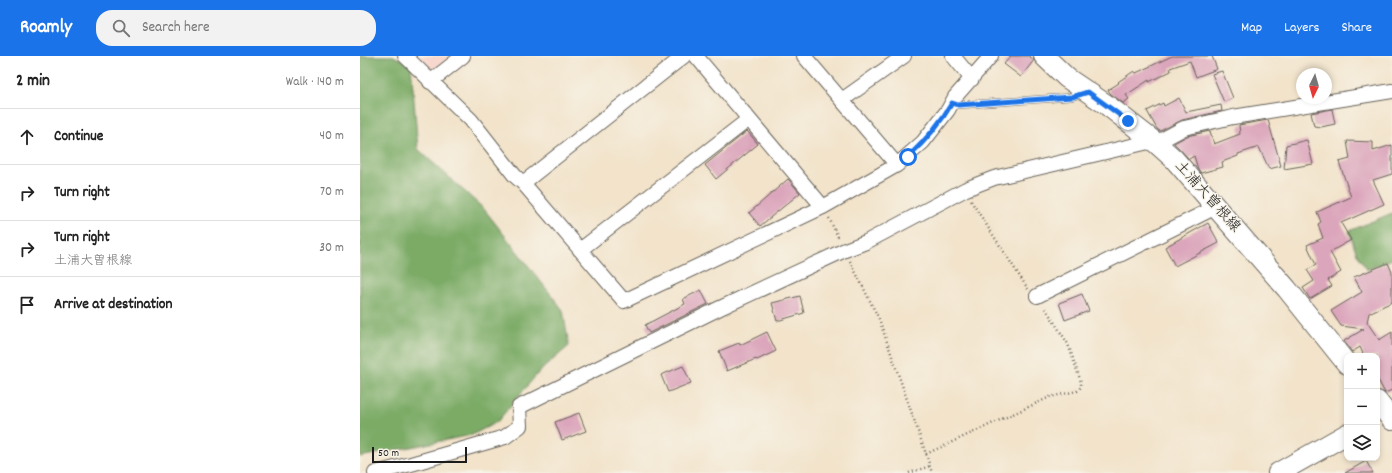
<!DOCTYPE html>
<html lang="en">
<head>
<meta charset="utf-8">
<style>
	body { margin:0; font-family:Dekko,"Klee One",sans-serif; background:#f2f2f2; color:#222 }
	.controls { position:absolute; right:12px; bottom:12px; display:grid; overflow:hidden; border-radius:8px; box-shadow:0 2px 6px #0003 }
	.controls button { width:36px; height:36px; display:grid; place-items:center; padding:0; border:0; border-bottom:1px solid #e0e0e0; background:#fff; color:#222; font:20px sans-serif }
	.compass { position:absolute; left:936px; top:12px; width:36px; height:36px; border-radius:50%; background:#fff; box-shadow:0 2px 6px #0003; rotate:185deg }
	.scale { position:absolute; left:12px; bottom:10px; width:95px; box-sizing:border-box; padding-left:4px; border:2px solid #1c1c1c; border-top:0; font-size:11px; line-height:14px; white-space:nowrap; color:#1c1c1c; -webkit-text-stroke:3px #f7f3e8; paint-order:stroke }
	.stop { position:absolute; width:12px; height:12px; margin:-9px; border:3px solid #1a73e8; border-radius:50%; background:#fff }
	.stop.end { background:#1a73e8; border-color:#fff; box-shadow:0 1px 4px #0008 }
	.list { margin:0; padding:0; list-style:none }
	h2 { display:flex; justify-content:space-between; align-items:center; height:52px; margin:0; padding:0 16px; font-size:17px }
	h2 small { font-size:13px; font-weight:400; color:#767676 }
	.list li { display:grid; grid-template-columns:26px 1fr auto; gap:12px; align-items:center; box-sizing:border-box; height:56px; padding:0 16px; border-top:1px solid #e0e0e0 }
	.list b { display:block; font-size:15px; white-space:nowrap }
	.list p { margin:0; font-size:13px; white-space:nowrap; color:#767676 }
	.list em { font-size:13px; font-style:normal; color:#767676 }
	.icon { flex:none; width:22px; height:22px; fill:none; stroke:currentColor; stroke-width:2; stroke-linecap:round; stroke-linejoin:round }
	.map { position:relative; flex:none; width:1032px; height:417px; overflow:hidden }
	header { display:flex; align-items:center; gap:24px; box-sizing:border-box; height:56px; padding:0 20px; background:#1a73e8; color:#fff }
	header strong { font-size:19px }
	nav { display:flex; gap:22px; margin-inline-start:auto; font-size:14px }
	.search { width:280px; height:36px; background:#f2f2f2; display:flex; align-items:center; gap:10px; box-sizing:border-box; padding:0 14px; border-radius:16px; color:#767676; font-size:15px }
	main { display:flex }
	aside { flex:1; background:#fff }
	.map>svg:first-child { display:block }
	.built { fill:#f7d1c8 }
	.forest { fill:#7cab66; stroke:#4c6441 }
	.building { fill:#dba5bb }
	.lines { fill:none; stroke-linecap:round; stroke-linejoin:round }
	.lane-casing { stroke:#676259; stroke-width:8 }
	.street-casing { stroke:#676259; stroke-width:16 }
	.secondary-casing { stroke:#676259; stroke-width:22 }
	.path { stroke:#676259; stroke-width:2.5; stroke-dasharray:1 3; stroke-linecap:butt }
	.lane { stroke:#fff; stroke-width:7 }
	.street { stroke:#fff; stroke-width:14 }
	.secondary { stroke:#fff; stroke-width:20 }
	.route { stroke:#1a73e8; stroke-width:5 }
	.labels { text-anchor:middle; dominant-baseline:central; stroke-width:3; stroke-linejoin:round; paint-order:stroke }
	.street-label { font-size:15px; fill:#1c1c1c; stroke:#f7f3e8 }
</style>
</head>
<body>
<header>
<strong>Roamly</strong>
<div class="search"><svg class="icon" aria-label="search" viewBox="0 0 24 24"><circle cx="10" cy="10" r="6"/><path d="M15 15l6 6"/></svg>Search here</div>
<nav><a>Map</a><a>Layers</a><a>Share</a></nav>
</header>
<main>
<aside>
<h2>2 min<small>Walk · 140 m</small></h2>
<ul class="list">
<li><svg class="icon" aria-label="ahead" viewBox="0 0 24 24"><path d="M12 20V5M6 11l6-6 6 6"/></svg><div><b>Continue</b></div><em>40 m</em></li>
<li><svg class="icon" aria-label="right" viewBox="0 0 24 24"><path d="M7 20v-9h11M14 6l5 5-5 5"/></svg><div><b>Turn right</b></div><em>70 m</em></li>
<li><svg class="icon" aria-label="right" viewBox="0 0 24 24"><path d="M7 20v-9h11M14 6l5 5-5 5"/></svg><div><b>Turn right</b><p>土浦大曽根線</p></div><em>30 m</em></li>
<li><svg class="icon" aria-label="arrive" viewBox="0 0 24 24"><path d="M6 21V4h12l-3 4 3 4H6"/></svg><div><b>Arrive at destination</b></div></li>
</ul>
</aside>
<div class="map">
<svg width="1032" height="417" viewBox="0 0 1032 417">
	<rect width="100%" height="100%" fill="#f7f3e8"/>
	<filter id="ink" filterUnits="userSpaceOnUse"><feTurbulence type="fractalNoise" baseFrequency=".025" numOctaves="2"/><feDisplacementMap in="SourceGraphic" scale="8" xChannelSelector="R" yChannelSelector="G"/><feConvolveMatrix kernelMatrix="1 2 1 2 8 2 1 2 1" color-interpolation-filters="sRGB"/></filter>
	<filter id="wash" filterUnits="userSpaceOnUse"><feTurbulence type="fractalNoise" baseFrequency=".012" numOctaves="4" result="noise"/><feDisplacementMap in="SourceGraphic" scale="16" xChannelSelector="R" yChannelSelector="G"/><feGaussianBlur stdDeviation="0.9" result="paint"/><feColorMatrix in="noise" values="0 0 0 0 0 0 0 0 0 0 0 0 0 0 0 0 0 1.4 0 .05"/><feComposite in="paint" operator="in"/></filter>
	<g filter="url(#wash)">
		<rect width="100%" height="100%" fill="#f2e3ca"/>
		<path class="built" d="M51,0h40l-20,16z"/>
		<path class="forest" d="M0,0h33l18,8 7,85 66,60 79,101 6,36 -30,26 -42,50 -25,13 -112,22z
			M1032,157v46l-25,11 -10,-16 -8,-23z"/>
		<g id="blocks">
			<path class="building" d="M651,0h18l5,4 -13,17 -17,-13z
				M812,0h40l5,13 -21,8 -6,-16 -20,7 1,3 -22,11v-2l-23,15 3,4 -6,4 -12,-9 -3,-4 11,-7 -1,-1 16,-11 2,2z
				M862,15l11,27 -9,4 -12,-28z
				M819,42l7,14 35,-7 1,6 -40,9 -22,11 -3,-2 -10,-18 16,-8 1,3z
				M972,53l3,15 -14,3 -7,-1 -3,-13z
				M908,64l13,46 -12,3 -10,-22 -21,7v2l-16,6 1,5 -22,6 -3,-4 -4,-13 -5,3 -15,-16 13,-7 23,-5 4,13 26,-10 -1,-9z
				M387,75l11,13 -42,35 -11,-14z
				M947,84l6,24 -29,5 2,-24z
				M987,85l26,1v9l19,-6v29l-19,6 11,24 -43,19 10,17 -21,12 11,20 -13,8 4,6 -22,13 -7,-11 11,-7 -7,-11 9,-5 -9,-20 16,-7 -5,-14 3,-2 -4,-10 34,-15 -12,-35 11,-3z
				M428,123l12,14 -40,33 -11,-13z
				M848,167l11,20 -44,23 -10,-19z
				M1028,207l4,9v30l-23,11 -2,9 12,18 13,-8v58l-7,3 -8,-15v-22h-13l-4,-9 -8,5 -8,-11 20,-12 -23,-3 -10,-15 31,-19 -8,-15z
				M341,234l7,14 -59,29 -4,-8 40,-21 -2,-5z
				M722,238l7,17 -24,9 -6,-17z
				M440,240l4,17 -27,8 -5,-18z
				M407,276l9,19 -19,9 -1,-1 -29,12 -8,-20 20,-8 1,2z
				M323,310l8,17 -23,9 -7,-17z
				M219,357l7,18 -24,9 -7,-18z
				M1006,405l7,12h-28z"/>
		</g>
	</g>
	<g filter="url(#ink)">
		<use href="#blocks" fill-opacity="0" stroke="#676259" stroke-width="1"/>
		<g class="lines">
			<g class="lane-casing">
				<path id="lane" d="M592,47l6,2 113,-8 13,-4"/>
			</g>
			<g class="street-casing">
				<path id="street" d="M45,0l66,64 44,56 8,7 101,118 199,-94 74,-42 26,-23 25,-32 7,-13 36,-41
					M336,0l127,151
					M444,0l93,109
					M593,0l19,23
					M70,26l33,-26
					M482,44l62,-44
					M796,87l28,-15 49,-11 159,-26
					M163,127l161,-127
					M220,194l169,-131
					M677,240l179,-89
					M15,417l36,-9 94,-27 15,-11 -1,-19 201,-99 125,-58 21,-8 100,-53 28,-11 159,-37"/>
			</g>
			<g class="secondary-casing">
				<path id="secondary" d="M684,0l23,22 40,27 49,38 18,16 113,130 60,75
					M1017,345l15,19
					M918,417l69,-39"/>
			</g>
			<path class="path" d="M611,145l57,88
				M469,162l10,21
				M490,205l29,58 47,135 6,19
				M566,398l124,-57 27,-6 4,-4v-5l-13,-38 -24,-38
				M549,417l21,-7"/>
			<use href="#lane" class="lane"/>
			<use href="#street" class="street"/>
			<use href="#secondary" class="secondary"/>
		</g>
	</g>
	<g class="lines" filter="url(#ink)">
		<path class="route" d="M548,101c17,-16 32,-33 44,-54l6,2 114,-8 16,-5 40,29"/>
	</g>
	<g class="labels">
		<g class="street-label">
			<text transform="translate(847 141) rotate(48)">土浦大曽根線</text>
		</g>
	</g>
</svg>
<div class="controls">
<button>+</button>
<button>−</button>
<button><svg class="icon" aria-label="layers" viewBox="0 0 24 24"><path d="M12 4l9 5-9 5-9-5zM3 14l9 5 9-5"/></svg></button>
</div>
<svg class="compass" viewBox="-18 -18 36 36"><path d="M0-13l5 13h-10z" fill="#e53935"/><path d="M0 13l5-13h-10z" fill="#767676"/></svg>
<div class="scale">50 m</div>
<div class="stop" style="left:548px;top:101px"></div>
<div class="stop end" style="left:768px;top:65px"></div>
</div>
</main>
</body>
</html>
